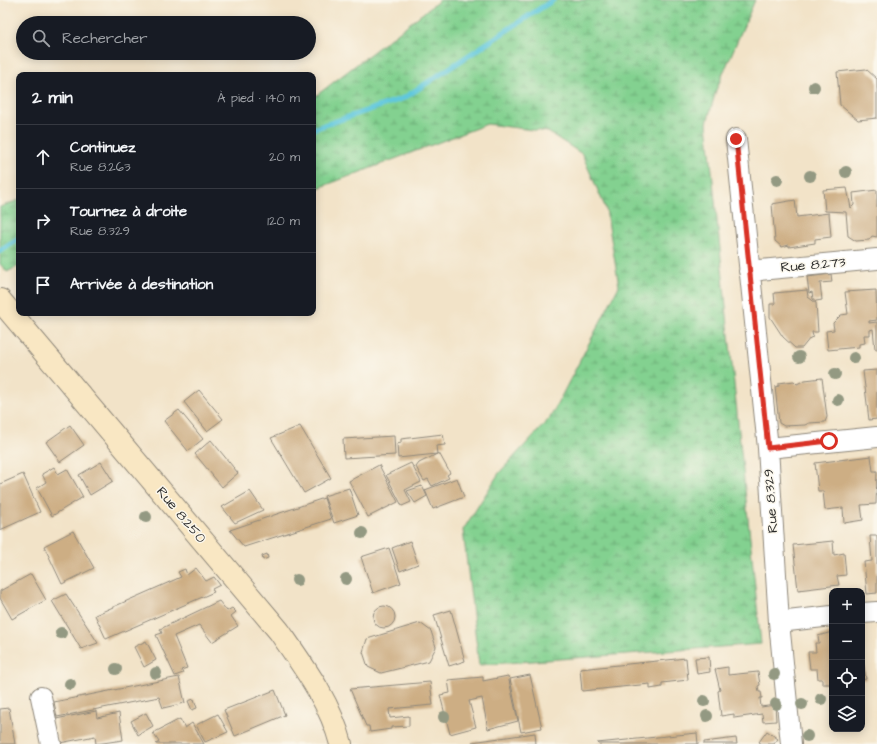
<!DOCTYPE html>
<html lang="fr">
<head>
<meta charset="utf-8">
<style>
	body { margin:0; font-family:"Architects Daughter",sans-serif; background:#242831; color:#f1f3f6 }
	.controls { position:absolute; right:12px; bottom:12px; display:grid; overflow:hidden; border-radius:8px; box-shadow:0 2px 10px #0003 }
	.controls button { width:36px; height:36px; display:grid; place-items:center; padding:0; border:0; border-bottom:1px solid #363941; background:#171b24; color:#f1f3f6; font:20px sans-serif }
	.stop { position:absolute; width:12px; height:12px; margin:-9px; border:3px solid #d93025; border-radius:50%; background:#fff }
	.stop.end { background:#d93025; border-color:#fff; box-shadow:0 1px 4px #0008 }
	.list { margin:0; padding:0; list-style:none }
	h2 { display:flex; justify-content:space-between; align-items:center; height:52px; margin:0; padding:0 16px; font-size:17px }
	h2 small { font-size:13px; font-weight:400; color:#9ea1a6 }
	.list li { display:grid; grid-template-columns:26px 1fr auto; gap:12px; align-items:center; box-sizing:border-box; height:64px; padding:0 16px; border-top:1px solid #363941 }
	.list b { display:block; font-size:15px; white-space:nowrap }
	.list p { margin:0; font-size:13px; white-space:nowrap; color:#9ea1a6 }
	.list em { font-size:13px; font-style:normal; color:#9ea1a6 }
	.icon { flex:none; width:22px; height:22px; fill:none; stroke:currentColor; stroke-width:2; stroke-linecap:round; stroke-linejoin:round }
	.map { position:relative; flex:none; width:877px; height:744px; overflow:hidden }
	.search { position:absolute; background:#171b24; box-shadow:0 2px 10px #0003; left:16px; top:16px; width:300px; height:44px; display:flex; align-items:center; gap:10px; box-sizing:border-box; padding:0 14px; border-radius:22px; color:#9ea1a6; font-size:15px }
	.panel { position:absolute; background:#171b24; box-shadow:0 2px 10px #0003; left:16px; top:72px; width:300px; height:244px; border-radius:8px }
	.map>svg:first-child { display:block }
	.wetland { fill:url(#wetland-marsh); stroke:#577e5e }
	.lines { fill:none; stroke-linecap:round; stroke-linejoin:round }
	.stream { stroke:#61c8dd; stroke-width:5.5 }
	.building { fill:#cdae84 }
	.street-casing { stroke:#8e877a; stroke-width:22 }
	.secondary-casing { stroke:#8e877a; stroke-width:24 }
	.street { stroke:#fff; stroke-width:20 }
	.secondary { stroke:#f9e7c3; stroke-width:22 }
	.tree { fill:#939982 }
	.route { stroke:#d93025; stroke-width:5 }
	.labels { text-anchor:middle; dominant-baseline:central; stroke-width:3; stroke-linejoin:round; paint-order:stroke }
	.street-label { font-size:14px; fill:#2b2b2b; stroke:#fbf7ec }
</style>
</head>
<body>
<div class="map">
<svg width="877" height="744" viewBox="0 0 877 744">
	<defs>
		<pattern id="wetland-marsh" width="20" height="14" patternUnits="userSpaceOnUse"><rect width="20" height="14" fill="#83d190"/><path d="M1 5h8M5 5V1M11 12h8M15 12V8" fill="none" stroke="#6baa76"/></pattern>
	</defs>
	<rect width="100%" height="100%" fill="#fbf7ec"/>
	<filter id="ink" filterUnits="userSpaceOnUse"><feTurbulence type="fractalNoise" baseFrequency=".025" numOctaves="2"/><feDisplacementMap in="SourceGraphic" scale="8" xChannelSelector="R" yChannelSelector="G"/><feConvolveMatrix kernelMatrix="1 2 1 2 8 2 1 2 1" color-interpolation-filters="sRGB"/></filter>
	<filter id="wash" filterUnits="userSpaceOnUse"><feTurbulence type="fractalNoise" baseFrequency=".012" numOctaves="4" result="noise"/><feDisplacementMap in="SourceGraphic" scale="16" xChannelSelector="R" yChannelSelector="G"/><feGaussianBlur stdDeviation="0.9" result="paint"/><feColorMatrix in="noise" values="0 0 0 0 0 0 0 0 0 0 0 0 0 0 0 0 0 1.4 0 .05"/><feComposite in="paint" operator="in"/></filter>
	<g filter="url(#wash)">
		<rect width="100%" height="100%" fill="#f2e3c8"/>
		<path class="wetland" d="M440,0h315l-39,90 -9,33 54,521 -282,21 -16,-135 36,-57 51,-55 69,-132 -13,-77 -24,-55 -34,-22 -61,-8 -174,66v-92z
			M19,200v66l-12,6 -7,-8v-57z"/>
		<g class="lines">
			<path class="stream" d="M313,129l91,-31 149,-98
				M0,251l19,-12"/>
		</g>
		<g id="blocks">
			<path class="building" d="M866,69l11,10v39l-19,2 -18,-15 -3,-33z
				M847,188l4,20 3,-3 -1,-12 24,-3v47l-5,-1 -3,4 -13,1 -8,-5 -2,-24 -21,-1 -2,-21z
				M795,200l2,17 32,-4 2,24 -16,2v4l-26,4v-2l-7,2 -7,-6 -3,-37z
				M831,274l1,8 -12,1 2,17 -6,1 -3,-2 -1,-7 -3,1 -2,-16z
				M807,290l1,7 8,6 2,29h-6l1,5 -3,1 -8,10h-7l-12,-11 -13,-20v-13h5l-1,-11z
				M876,290l1,30 -8,1v2l8,-1v27h-2l-2,-20 -3,1v5h-6l1,8 -6,1v3l-31,3 -2,-19 8,-1 -1,-7 8,-8 7,-1 -3,-22z
				M877,370v49l-8,1 -6,-49z
				M822,378l5,39 -2,5 -16,1 -4,2 -21,1 -5,-3 -4,-36 4,-1v-3l15,-2 3,3 8,-4z
				M199,390l24,29 -16,12 -23,-29z
				M179,410l24,29 -15,12 -24,-30z
				M70,425l14,20 -24,17 -14,-20z
				M300,426l31,52 -27,15 -33,-55z
				M443,434l2,11 -9,1 1,8 -39,4 -1,-14 4,-1v-4z
				M394,436l1,19 -51,3 -1,-19z
				M211,440l27,33 -16,14 -27,-33z
				M439,453l11,20 -3,2 2,3 -17,8 -4,-7 -4,2 -8,-14 3,-4z
				M871,456l2,15h4l-1,33 -15,1 2,15 -19,3 -1,-15 -18,2 -2,-19h-5l-3,-28z
				M101,462l12,19 -23,14 -11,-20z
				M411,463l10,19 -16,8 6,12 -9,4 -16,-31z
				M379,465l19,37 -30,15 -19,-36z
				M54,467l4,7 9,-5 16,28 -31,19 -15,-28 9,-6 -4,-8z
				M23,474l17,38 -40,18v-46z
				M457,478l7,19 -31,12 -8,-19z
				M422,486l5,10 -12,7 -8,-12z
				M349,488l9,27 -24,8 -10,-27z
				M250,491l13,19 -28,13 -13,-16z
				M324,498l7,21 -87,28 -14,-17z
				M73,531l21,37 -32,16 -18,-38z
				M870,536h7v57l-10,1 -3,-32 8,-1z
				M410,541l8,23 -18,7 -8,-23z
				M833,541l1,14 10,-2 2,22 -9,1 2,9 -41,5 -5,-45z
				M389,548l12,35 -28,10 -12,-36z
				M267,554l1,4 -5,2 -1,-4z
				M196,568l10,13 8,-4 6,8 -8,4 2,3 -108,47 -11,-24 86,-38 -3,-5 7,-3 2,6z
				M31,574l15,26 -34,19 -12,-21v-7z
				M66,594l32,49 -17,6 -29,-48z
				M219,601l8,10 5,-3 4,4 -5,4 7,10 -26,16 -13,-17 -25,11 13,32 -6,2 2,3 -8,3 -19,-41 6,-2 -2,-4z
				M373 617a11 11 0 1 1 22 0a11 11 0 1 1-22 0Z
				M451,610l14,51 -16,5 -15,-51z
				M420,623l11,8 5,16 -7,14 -48,12 -13,-6 -5,-15 4,-13z
				M832,632v52h-10v-5h-4l-1,-10h-7l-2,-17h8l-1,-9h4l-1,-7z
				M146,641l10,19 -12,7 -10,-20z
				M862,654l4,25 -4,1z
				M709,657l1,15 -13,2 -2,-16z
				M686,658l2,22 -26,3v4l-12,2v-5l-68,7 -2,-22z
				M728,667v8l30,-3 2,13 -2,1 1,6h2l1,6h-2l1,9 14,-2 1,16 -13,1 -1,-8 -28,4v-4l-13,2 -3,-25 2,-1 -5,-21z
				M530,675l12,53 -21,4 -11,-53z
				M508,676l10,45 -30,8 -6,-31 -13,3 7,26 -26,7 -10,-39 10,-2 -2,-13 35,-3v4z
				M179,677l6,26 -22,5 -4,-11 -102,20 -3,-15z
				M430,682l3,23 -44,4 1,9 19,-2v10l-18,1v2l-21,3 -1,-6h-3l-16,-37z
				M275,690l10,25 -50,21 -11,-26z
				M194,699l3,9 -5,2 -4,-9z
				M9,708l6,36h-15v-35z
				M96,711l1,7 22,-5 4,27 -27,4 -1,-8 -35,7 -4,-24z
				M146,713l7,13 -15,9 -7,-14z
				M218,714l10,18 -23,10 -9,-17z
				M180,719l5,9 7,-5 12,21h-48l3,-2 -6,-9z
				M767,731l11,8 -4,5h-12l-3,-2z
				M535,733l1,11h-63l-1,-2z
				M697,733l1,11h-100l-1,-1z
				M736,738l1,6h-33v-2z"/>
		</g>
	</g>
	<g filter="url(#ink)">
		<use href="#blocks" fill-opacity="0" stroke="#8e877a" stroke-width="1"/>
		<g class="lines">
			<g class="street-casing">
				<path id="street" d="M736,139l32,309 11,174 12,122
					M749,271l128,-12
					M768,448l109,-11
					M862,613l15,-1
					M779,622l53,-6
					M41,697l10,47"/>
			</g>
			<g class="secondary-casing">
				<path id="secondary" d="M0,300l279,331c25,36 51,71 62,113"/>
			</g>
			<use href="#street" class="street"/>
			<use href="#secondary" class="secondary"/>
		</g>
		<g class="tree">
			<circle cx="814" cy="87" r="6"/>
			<circle cx="846" cy="172" r="6"/>
			<circle cx="810" cy="176" r="6"/>
			<circle cx="777" cy="180" r="6"/>
			<circle cx="799" cy="357" r="6"/>
			<circle cx="854" cy="358" r="6"/>
			<circle cx="835" cy="374" r="6"/>
			<circle cx="838" cy="400" r="6"/>
			<circle cx="146" cy="517" r="6"/>
			<circle cx="362" cy="533" r="6"/>
			<circle cx="346" cy="579" r="6"/>
			<circle cx="297" cy="580" r="6"/>
			<circle cx="61" cy="633" r="6"/>
			<circle cx="116" cy="669" r="6"/>
			<circle cx="156" cy="673" r="6"/>
			<circle cx="774" cy="674" r="6"/>
			<circle cx="70" cy="684" r="6"/>
			<circle cx="821" cy="699" r="6"/>
			<circle cx="704" cy="701" r="6"/>
			<circle cx="776" cy="704" r="6"/>
			<circle cx="802" cy="704" r="6"/>
			<circle cx="707" cy="716" r="6"/>
			<circle cx="444" cy="717" r="6"/>
			<circle cx="807" cy="736" r="6"/>
		</g>
	</g>
	<g class="lines" filter="url(#ink)">
		<path class="route" d="M736,139l32,309 61,-7"/>
	</g>
	<g class="labels">
		<g class="street-label">
			<text transform="translate(813 265) rotate(-5)">Rue 8.273</text>
			<text transform="translate(771 501) rotate(-94)">Rue 8.329</text>
			<text transform="translate(181 515) rotate(50)">Rue 8.250</text>
		</g>
	</g>
</svg>
<div class="controls">
<button>+</button>
<button>−</button>
<button><svg class="icon" aria-label="locate" viewBox="0 0 24 24"><circle cx="12" cy="12" r="6"/><path d="M12 2v4M12 18v4M2 12h4M18 12h4"/></svg></button>
<button><svg class="icon" aria-label="layers" viewBox="0 0 24 24"><path d="M12 4l9 5-9 5-9-5zM3 14l9 5 9-5"/></svg></button>
</div>
<div class="stop" style="left:829px;top:441px"></div>
<div class="stop end" style="left:736px;top:139px"></div>
<div class="search"><svg class="icon" aria-label="search" viewBox="0 0 24 24"><circle cx="10" cy="10" r="6"/><path d="M15 15l6 6"/></svg>Rechercher</div>
<section class="panel">
<h2>2 min<small>À pied · 140 m</small></h2>
<ul class="list">
<li><svg class="icon" aria-label="ahead" viewBox="0 0 24 24"><path d="M12 20V5M6 11l6-6 6 6"/></svg><div><b>Continuez</b><p>Rue 8.263</p></div><em>20 m</em></li>
<li><svg class="icon" aria-label="right" viewBox="0 0 24 24"><path d="M7 20v-9h11M14 6l5 5-5 5"/></svg><div><b>Tournez à droite</b><p>Rue 8.329</p></div><em>120 m</em></li>
<li><svg class="icon" aria-label="arrive" viewBox="0 0 24 24"><path d="M6 21V4h12l-3 4 3 4H6"/></svg><div><b>Arrivée à destination</b></div></li>
</ul>
</section>
</div>
</body>
</html>
